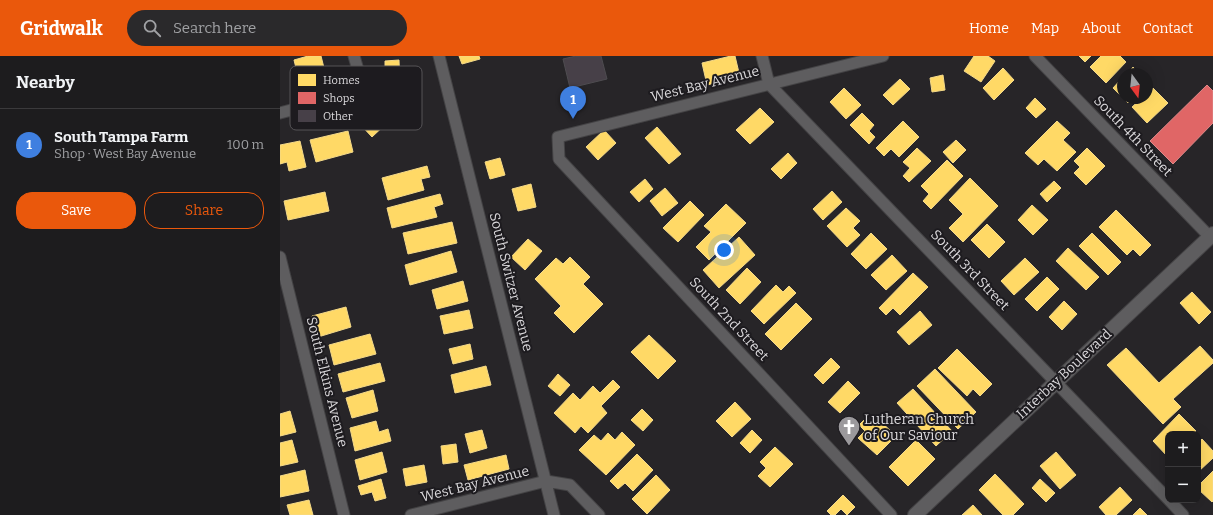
<!DOCTYPE html>
<html lang="en">
<head>
<meta charset="utf-8">
<style>
	body { margin:0; font-family:Bitter,serif; background:#2a292b; color:#f1f3f6 }
	.controls { position:absolute; right:12px; bottom:12px; display:grid; overflow:hidden; border-radius:8px; box-shadow:0 4px 16px #0002 }
	.controls button { width:36px; height:36px; display:grid; place-items:center; padding:0; border:0; border-bottom:1px solid #3b3a3c; background:#1d1c1e; color:#f1f3f6; font:20px sans-serif }
	.compass { position:absolute; left:837px; top:12px; width:36px; height:36px; border-radius:50%; background:#1d1c1e; box-shadow:0 4px 16px #0002; rotate:165deg }
	.you { position:absolute; left:444px; top:194px; width:14px; height:14px; margin:-10px; border:3px solid #fff; border-radius:50%; background:#1a73e8; box-shadow:0 0 0 6px #1a73e833 }
	.badge { display:grid; place-items:center; width:26px; height:26px; border-radius:50%; background:#ea580c; color:#fff; font-size:13px; font-weight:700 }
	.pin { position:absolute; translate:-50% -33px; filter:drop-shadow(0 1px 2px #0008) }
	.pin::after { content:''; position:absolute; top:21px; width:14px; height:12px; background:inherit; clip-path:polygon(0 0,100% 0,50% 100%) }
	.list { margin:0; padding:0; list-style:none }
	h2 { display:flex; justify-content:space-between; align-items:center; height:52px; margin:0; padding:0 16px; font-size:17px }
	h2 small { font-size:13px; font-weight:400; color:#a0a1a4 }
	.list li { display:grid; grid-template-columns:26px 1fr auto; gap:12px; align-items:center; box-sizing:border-box; height:72px; padding:0 16px; border-top:1px solid #3b3a3c }
	.list b { display:block; font-size:15px; white-space:nowrap }
	.list p { margin:0; font-size:13px; white-space:nowrap; color:#a0a1a4 }
	.list em { font-size:13px; font-style:normal; color:#a0a1a4 }
	.actions { display:flex; gap:8px; padding:12px 16px }
	.actions a { flex:1; padding:9px 0; border:1px solid #ea580c; border-radius:16px; text-align:center; font-size:14px; color:#ea580c }
	.actions .main { background:#ea580c; color:#fff }
	.icon { flex:none; width:22px; height:22px; fill:none; stroke:currentColor; stroke-width:2; stroke-linecap:round; stroke-linejoin:round }
	.map { position:relative; flex:none; width:933px; height:459px; overflow:hidden }
	header { display:flex; align-items:center; gap:24px; box-sizing:border-box; height:56px; padding:0 20px; background:#ea580c; color:#fff }
	header strong { font-size:19px }
	nav { display:flex; gap:22px; margin-inline-start:auto; font-size:14px }
	.search { width:280px; height:36px; background:#2a292b; display:flex; align-items:center; gap:10px; box-sizing:border-box; padding:0 14px; border-radius:22px; color:#a0a1a4; font-size:15px }
	main { display:flex }
	aside { flex:1; background:#1d1c1e }
	.map>svg:first-child { display:block }
	.homes { fill:#ffd966; stroke:#f4d989 }
	.shops { fill:#e06666; stroke:#de8889 }
	.building { fill:#474048; stroke:#4e4c50 }
	.lines { fill:none; stroke-linecap:round; stroke-linejoin:round }
	.minor-casing { stroke:#444345; stroke-width:13 }
	.tertiary-casing { stroke:#444345; stroke-width:16 }
	.minor { stroke:#5e5d5f; stroke-width:11 }
	.tertiary { stroke:#5e5d5f; stroke-width:14 }
	.labels { text-anchor:middle; dominant-baseline:central; stroke-width:4; stroke-linejoin:round; paint-order:stroke }
	.street-label { font-size:14px; fill:#dad8db; stroke:#1d1b1f }
	.poi-label { font-size:14px; fill:#dad8db; stroke:#1d1b1f; text-anchor:start }
	.key { fill:#1d1b1f; stroke:#565457; stroke-width:1 }
	.key-label { font-size:11px; fill:#dad8db }
</style>
</head>
<body>
<header>
<strong>Gridwalk</strong>
<div class="search"><svg class="icon" aria-label="search" viewBox="0 0 24 24"><circle cx="10" cy="10" r="6"/><path d="M15 15l6 6"/></svg>Search here</div>
<nav><a>Home</a><a>Map</a><a>About</a><a>Contact</a></nav>
</header>
<main>
<aside>
<h2>Nearby<small></small></h2>
<ul class="list">
<li><span class="badge" style="background:#3f7fe0">1</span><div><b>South Tampa Farm</b><p>Shop · West Bay Avenue</p></div><em>100 m</em></li>
</ul>
<div class="actions"><a class="main">Save</a><a>Share</a></div>
</aside>
<div class="map">
<svg width="933" height="459" viewBox="0 0 933 459">
	<rect width="100%" height="100%" fill="#272528"/>
	<path class="homes" d="M28,0h13l4,16 -9,2 2,10 -17,4 -7,-28z
		M179,0h20l1,3 -18,5z
		M451,0h4l5,21 -33,8 -5,-22z
		M694,0h14l7,5 -14,21 -17,-11z
		M799,0h12l-6,6z
		M821,0h19l6,6 -20,21 -16,-16z
		M119,4l1,28h-15v-27z
		M853,11l7,7h-13z
		M723,12l11,12 -20,20 -11,-12z
		M663,19l2,15 -13,2 -2,-14z
		M843,21v21h10l-5,5 -15,-15z
		M620,23l10,10 -17,16 -10,-10z
		M564,32l17,17 -15,14 -16,-17z
		M873,32l15,15 -21,20 -15,-16 10,-9h5v-5z
		M755,42l11,11 -10,9 -10,-10z
		M95,51l14,14 -17,16 -13,-14z
		M480,52l14,14 -24,22 -14,-14z
		M582,57l12,12 -5,6 6,6 -6,7 -19,-19z
		M623,65l16,16 -20,20 -8,-8 -7,7 -8,-8z
		M777,65l13,12 -7,7 13,12 -19,19 -13,-12 -6,6 -13,-12z
		M377,71l24,27 -12,10 -24,-26z
		M324,74l12,13 -18,17 -12,-13z
		M68,75l5,21 -37,10 -6,-22z
		M676,84l10,10 -13,13 -10,-11z
		M20,85l6,26 -17,4 -2,-9 -7,2v-19z
		M637,92l14,13 -22,21 -6,-6 7,-8 -7,-6z
		M807,92l18,18 -19,19 -12,-12 6,-6 -6,-6z
		M508,97l9,10 -16,16 -10,-10z
		M220,102l5,17 -15,4 -5,-17z
		M667,104l16,16 -32,33 -8,-8 6,-7 -8,-8z
		M147,110l3,11 -9,2 3,11 -36,10 -6,-22z
		M690,122l28,28 -35,36 -14,-14 14,-14 -14,-14z
		M365,123l8,10 -14,13 -9,-10z
		M774,125l7,7 -14,14 -7,-8z
		M251,128l5,23 -18,4 -6,-22z
		M385,132l13,15 -16,13 -12,-15z
		M552,135l10,11 -19,18 -10,-11z
		M45,136l4,19 -41,9 -4,-19z
		M160,138l3,10 -9,3 3,10 -45,11 -5,-20z
		M410,145l14,14 -26,27 -15,-14z
		M446,148l20,19 -37,37 -13,-13 15,-15 -7,-6z
		M752,149l16,15 -15,15 -15,-15z
		M566,152l14,13 -7,7 7,7 -13,12 -20,-21z
		M836,154l35,35 -11,11 -7,-7 -6,6 -28,-28z
		M172,166l5,21 -49,11 -5,-21z
		M707,168l18,18 -16,16 -18,-18z
		M591,177l16,16 -21,20 -15,-15z
		M812,177l29,29 -13,13 -29,-29z
		M459,181l16,18 -36,33 -16,-18z
		M248,183l14,12 -17,19 -14,-13z
		M788,192l31,29 -13,13 -30,-29z
		M171,195l6,21 -47,13 -5,-20z
		M612,199l15,16 -21,19 -15,-15z
		M290,201l20,20 -7,7 20,20 -29,29 -20,-20 7,-7 -26,-27 21,-21 7,6z
		M745,202l14,14 -25,23 -13,-14z
		M467,212l14,14 -21,22 -14,-14z
		M633,217l15,14 -28,28 -7,-7 -7,7 -7,-7z
		M767,221l12,12 -22,22 -12,-12z
		M183,225l5,20 -31,8 -5,-19z
		M496,229l7,7 6,-6 7,7 -32,31 -13,-13z
		M912,236l19,20 -12,12 -19,-21z
		M784,245l13,13 -15,16 -13,-13z
		M516,247l16,16 -31,31 -16,-16z
		M66,251l5,20 -33,10 -6,-21z
		M189,254l4,18 -29,6 -4,-18z
		M640,255l12,14 -23,20 -12,-13z
		M90,278l6,20 -42,11 -5,-20z
		M369,279l27,26 -18,18 -27,-27z
		M190,288l3,15 -20,5 -4,-15z
		M920,290l13,14v3l-40,36 8,8 -18,17 -56,-59 19,-17 33,35z
		M677,293l35,35 -12,12 -7,-7 -6,7 -29,-28z
		M551,302l9,9 -17,17 -9,-9z
		M100,307l5,18 -42,11 -5,-18z
		M206,310l5,19 -36,8 -4,-18z
		M655,313l41,43 -18,17 -41,-43z
		M278,318l12,11 -10,11 -12,-10z
		M333,324l7,7 -19,19 6,7 -19,20 -7,-7 -6,7 -21,-20 19,-20 7,7 13,-14 7,7z
		M568,325l12,12 -20,20 -12,-11z
		M633,333l39,42 -16,15 -39,-43z
		M93,334l5,21 -26,7 -6,-20z
		M455,346l16,17 -19,18 -16,-16z
		M362,353l11,11 -10,11 -12,-11z
		M10,355l6,21 -16,4v-22z
		M899,358l17,17 -3,3h-25v23l-15,-16z
		M597,362l19,18 -19,19 -19,-17 7,-7 -6,-6 6,-6 6,6z
		M96,365l3,11 9,-3 3,12 -36,10 -5,-23z
		M202,374l5,18 -17,5 -5,-19z
		M472,374l10,10 -12,13 -10,-10z
		M342,376l13,13 -29,30 -27,-25 15,-15 7,6 7,-8 7,7z
		M922,383l11,12v7l-15,14v-29z
		M12,384l6,22 -18,4v-23z
		M636,384l19,19 -27,27 -19,-19z
		M176,388l2,18 -15,2 -2,-18z
		M495,391l18,17 -23,23 -12,-11 8,-8 -6,-6z
		M102,396l5,20 -27,8 -5,-20z
		M776,396l20,23 -16,14 -20,-23z
		M357,398l16,16 -20,21 -8,-8 -7,6 -8,-8z
		M226,399l3,14 -41,11 -4,-15z
		M144,409l3,17 -21,4 -3,-17z
		M25,414l4,21 -29,6v-21z
		M933,415v30l-1,1 -14,-13v-3z
		M715,418l29,30 -11,11h-10l-24,-25z
		M376,419l14,15 -23,24 -15,-15z
		M101,423l5,19 -11,3 -3,-9 -11,3 -3,-9z
		M760,423l15,14 -9,9 -14,-14z
		M840,431l12,13 -16,15h-10l-7,-8z
		M563,439l12,12 -8,8 -6,-6 -6,6h-4l-4,-4z
		M29,444l4,15h-23l-3,-10z
		M693,449l9,10h-20z
		M860,452l7,7h-14z"/>
	<path class="shops" d="M927,29l6,6v32l-40,41 -23,-23z"/>
	<path class="building" d="M296,0h25l6,23 -37,9 -7,-29z"/>
	<g class="lines">
		<g class="minor-casing">
			<path id="minor" d="M159,0l115,459
				M482,0l7,28 399,415
				M603,0l-325,81 1,22 332,356
				M755,0l175,181
				M0,57l84,-22 -10,-35
				M0,201l64,258
				M889,444l14,15
				M131,459l135,-34 24,4 29,30"/>
		</g>
		<g class="tertiary-casing">
			<path id="tertiary" d="M635,459l298,-281"/>
		</g>
		<use href="#minor" class="minor"/>
		<use href="#tertiary" class="tertiary"/>
	</g>
	<defs>
		<g id="church-pin" transform="scale(1.15)"><path d="M0 17L-7.5 6A9.5 9.5 0 1 1 7.5 6Z" fill="#9b999c" stroke="#1d1b1f"/><path d="M-1.2-6h2.4v3.5h3.3v2.4h-3.3V6h-2.4V-.1h-3.3v-2.4h3.3Z" fill="#fff"/></g>
	</defs>
	<g fill-rule="evenodd">
		<use href="#church-pin" x="569" y="371"/>
	</g>
	<g class="labels">
		<g class="street-label">
			<text transform="translate(425 28) rotate(-14)">West Bay Avenue</text>
			<text transform="translate(853 80) rotate(46)">South 4th Street</text>
			<text transform="translate(690 214) rotate(46)">South 3rd Street</text>
			<text transform="translate(231 226) rotate(76)">South Switzer Avenue</text>
			<text transform="translate(449 263) rotate(47)">South 2nd Street</text>
			<text transform="translate(784 318) rotate(-43)">Interbay Boulevard</text>
			<text transform="translate(47 326) rotate(76)">South Elkins Avenue</text>
			<text transform="translate(195 428) rotate(-14)">West Bay Avenue</text>
		</g>
		<g class="poi-label">
			<text x="584" y="363">Lutheran Church<tspan x="584" dy="16">of Our Saviour</tspan></text>
		</g>
	</g>
	<rect x="10" y="10" width="132" height="64" rx="6" class="key"/>
	<rect x="18" y="18" width="18" height="12" fill="#ffd966"/>
	<rect x="18" y="36" width="18" height="12" fill="#e06666"/>
	<rect x="18" y="54" width="18" height="12" fill="#474048"/>
	<g class="key-label">
		<text x="43" y="28">Homes</text>
		<text x="43" y="46">Shops</text>
		<text x="43" y="64">Other</text>
	</g>
</svg>
<div class="controls">
<button>+</button>
<button>−</button>
</div>
<svg class="compass" viewBox="-18 -18 36 36"><path d="M0-13l5 13h-10z" fill="#e53935"/><path d="M0 13l5-13h-10z" fill="#a0a1a4"/></svg>
<div class="you"></div>
<div class="pin badge" style="left:293px;top:63px;background:#3f7fe0">1</div>
</div>
</main>
</body>
</html>
